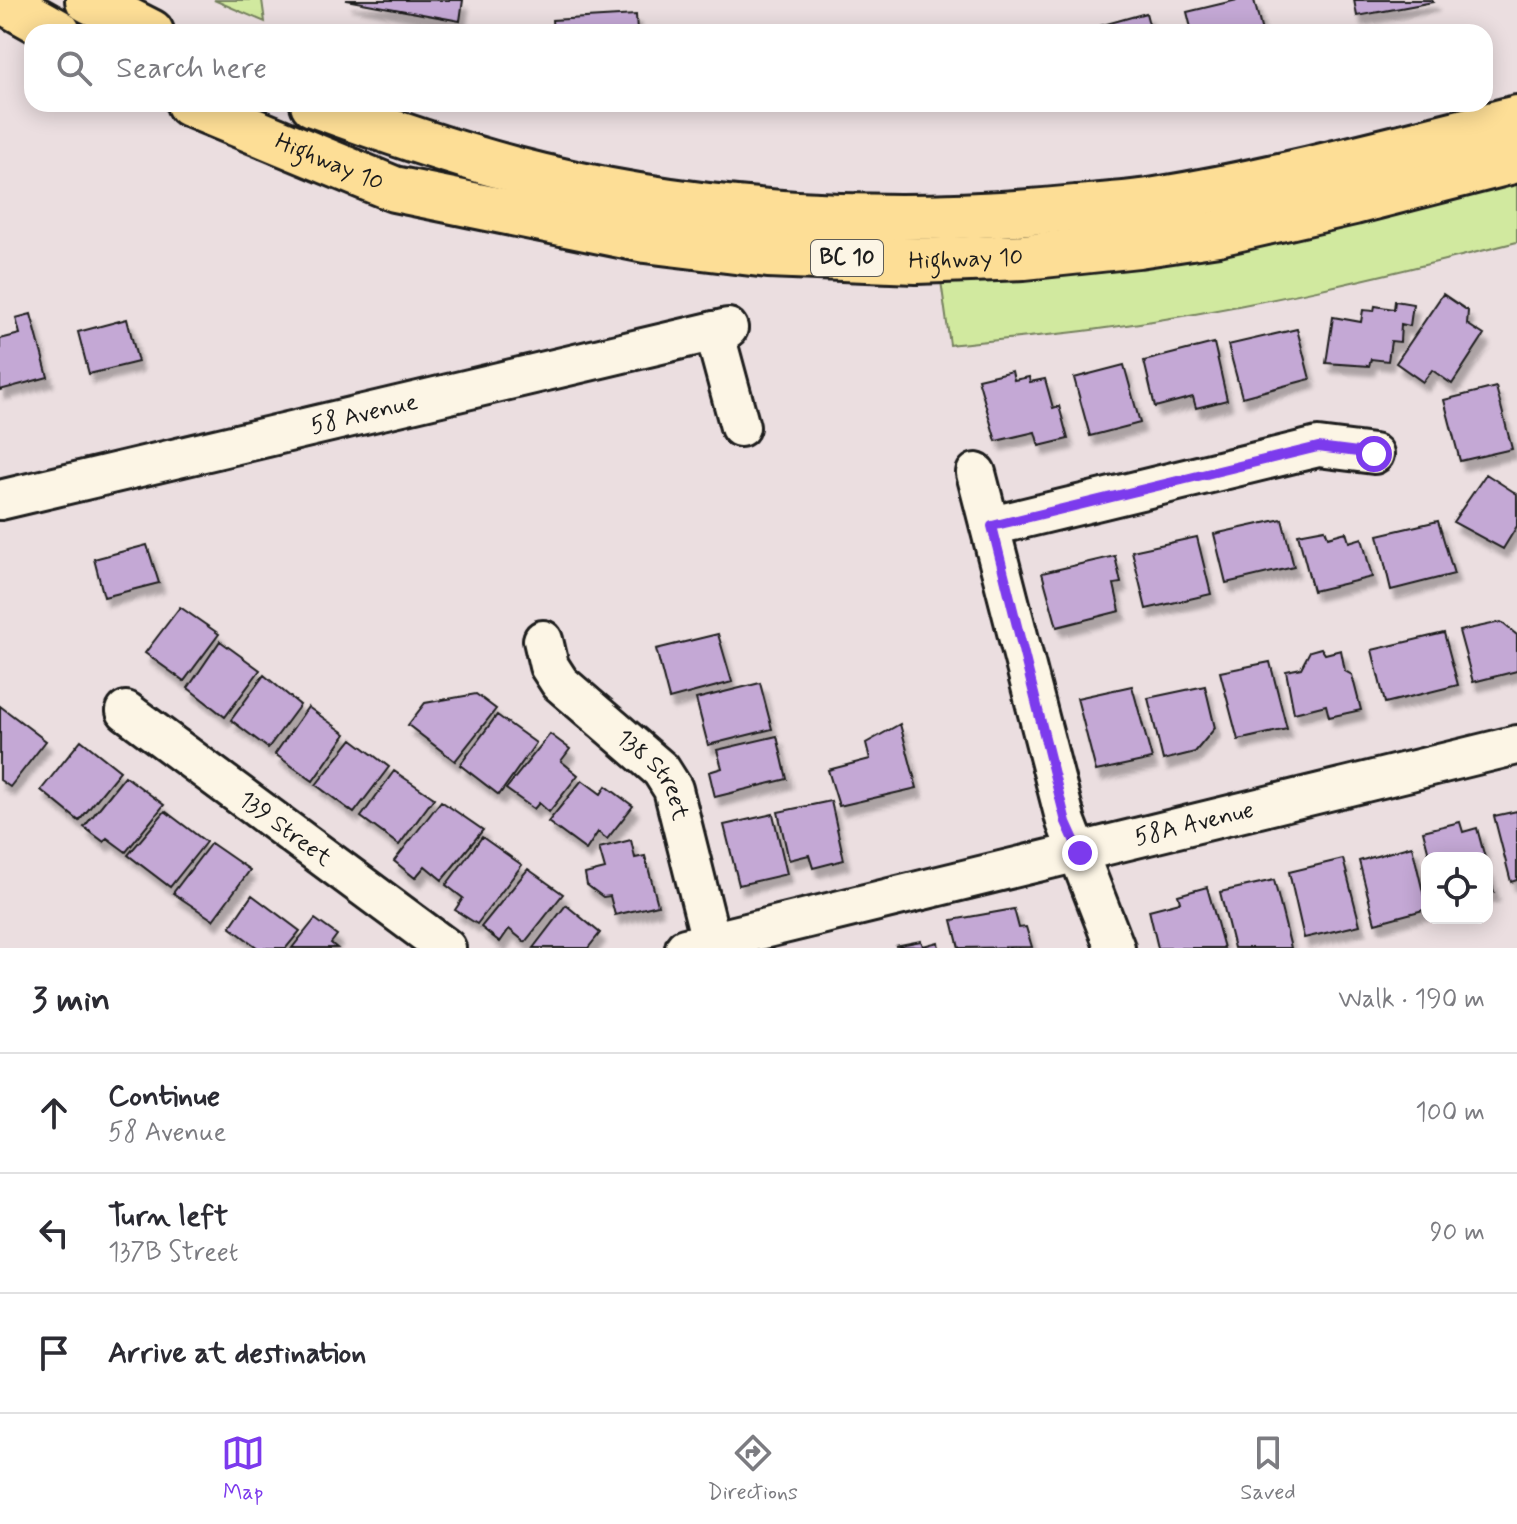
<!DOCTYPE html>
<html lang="en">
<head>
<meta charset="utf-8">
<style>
	body { margin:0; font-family:Mynerve,sans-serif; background:#f7f7f7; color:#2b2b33 }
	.controls { position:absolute; right:24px; bottom:24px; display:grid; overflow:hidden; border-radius:16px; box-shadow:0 4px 20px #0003 }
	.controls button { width:72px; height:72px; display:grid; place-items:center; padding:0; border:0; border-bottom:2px solid #e1e1e2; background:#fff; color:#2b2b33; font:40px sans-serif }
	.stop { position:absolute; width:24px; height:24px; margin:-18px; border:6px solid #7c3aed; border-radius:50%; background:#fff }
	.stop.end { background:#7c3aed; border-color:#fff; box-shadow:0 2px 8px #0008 }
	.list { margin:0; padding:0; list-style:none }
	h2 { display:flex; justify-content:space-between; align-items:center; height:104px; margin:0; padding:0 32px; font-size:34px }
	h2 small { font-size:26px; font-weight:400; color:#7c7c81 }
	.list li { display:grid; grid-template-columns:52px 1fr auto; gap:24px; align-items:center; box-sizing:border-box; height:120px; padding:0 32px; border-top:2px solid #e1e1e2 }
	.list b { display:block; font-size:30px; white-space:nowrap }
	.list p { margin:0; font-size:26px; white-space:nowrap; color:#7c7c81 }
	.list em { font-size:26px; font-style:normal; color:#7c7c81 }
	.icon { flex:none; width:44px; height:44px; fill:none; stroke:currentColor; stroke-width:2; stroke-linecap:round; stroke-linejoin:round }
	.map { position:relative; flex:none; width:1517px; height:948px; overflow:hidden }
	.search { position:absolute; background:#fff; box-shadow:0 4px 20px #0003; left:24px; right:24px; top:24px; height:88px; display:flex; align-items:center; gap:20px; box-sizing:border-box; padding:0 28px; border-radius:24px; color:#7c7c81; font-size:30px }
	.sheet { height:464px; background:#fff }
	nav { display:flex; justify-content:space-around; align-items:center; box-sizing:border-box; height:112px; border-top:2px solid #e1e1e2; background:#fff; font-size:22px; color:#7c7c81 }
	nav a { display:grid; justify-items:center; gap:4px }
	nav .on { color:#7c3aed }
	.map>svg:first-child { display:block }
	.green { fill:#d1e99f; stroke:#76825e; stroke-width:2 }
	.building { fill:#c4a8d5; stroke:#1c1c1c; stroke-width:2; filter:url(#shadow) }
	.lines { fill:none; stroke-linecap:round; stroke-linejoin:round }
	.minor-casing { stroke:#1c1c1c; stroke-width:44 }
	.highway-casing { stroke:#1c1c1c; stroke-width:50 }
	.minor { stroke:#fcf5e5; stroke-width:38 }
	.highway { stroke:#fdde96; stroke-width:44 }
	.route { stroke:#7c3aed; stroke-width:10 }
	.labels { text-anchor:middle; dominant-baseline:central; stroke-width:8; stroke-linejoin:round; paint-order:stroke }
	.shield { fill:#fcf5e5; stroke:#5f5d58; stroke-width:2 }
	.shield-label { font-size:22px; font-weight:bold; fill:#1c1c1c }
	.street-label { font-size:24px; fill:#1c1c1c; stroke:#fcf5e5 }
</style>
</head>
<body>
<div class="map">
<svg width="1517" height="948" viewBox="0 0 1517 948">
	<defs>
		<filter id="shadow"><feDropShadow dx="5" dy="9" stdDeviation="2" flood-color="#0004"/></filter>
	</defs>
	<rect width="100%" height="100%" fill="#ebdee0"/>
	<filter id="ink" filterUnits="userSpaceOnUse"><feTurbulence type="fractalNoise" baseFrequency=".0125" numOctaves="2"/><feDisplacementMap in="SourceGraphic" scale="16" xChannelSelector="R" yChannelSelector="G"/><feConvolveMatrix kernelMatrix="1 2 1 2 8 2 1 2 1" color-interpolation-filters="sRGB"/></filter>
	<g filter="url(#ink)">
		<path class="green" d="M214,0h48l3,22z
			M1517,180v62c-134,34 -267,66 -404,85 -54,8 -109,12 -163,18l-9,-64z"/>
		<path class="building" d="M346,0h117l-3,21z
			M1237,0h17l8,32h-70l-5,-20z
			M1354,0h78l1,2 -76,14z
			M1146,13l5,19h-73z
			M636,15l1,17h-84l-1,-12z
			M1443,294l25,17 -1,13 17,11 -32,49 -20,-14 -9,12 -27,-19z
			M1395,301l18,3 -3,22 -9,-2 -1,18 -9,-1 -3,20 -17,-2 -2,7 -43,-3 7,-46 28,5 2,-12 11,1 1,-5 19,3z
			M31,314l17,63 -48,13v-51l20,-5 -4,-16z
			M127,319l11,43 -49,12 -11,-42z
			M1297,329l13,50 -68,18 -14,-52z
			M1214,343l13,57 -31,8 -3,-11 -38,10 -11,-46z
			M1124,365l16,58 -50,13 -16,-58z
			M1012,371l2,9 15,-3 1,5 15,-3 8,29 6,-2 9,33 -29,7 -4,-14 -39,9 -18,-62z
			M1496,387l16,62 -52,12 -16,-61z
			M1486,474l31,20v32l-14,23 -50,-27z
			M1282,519l12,48 -68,16 -12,-49z
			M1438,521l16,53 -63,16 -13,-55z
			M1325,529l3,8 18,-5 3,10 13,-4 10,39 -59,14 -15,-57z
			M1197,537l14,57 -65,15 -14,-58z
			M147,545l12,38 -55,14 -10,-38z
			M1115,556l6,27 -7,1 6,27 -63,16 -15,-54z
			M180,607l39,27 -35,47 -39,-28z
			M1501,622l16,13v36l-44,11 -14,-51z
			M1444,633l14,52 -73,18 -13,-53z
			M718,634l14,48 -63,17 -13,-50z
			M220,641l40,29 -35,47 -37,-29z
			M1321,648l4,6 16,-4 4,21 7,4 9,35 -32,7 -3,-12 -32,8 -8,-42 15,-3 9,-17z
			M1270,662l17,67 -49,11 -18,-68z
			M264,675l36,30 -32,43 -37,-28z
			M760,683l12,46 -64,16 -12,-46z
			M1132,686l20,73 -56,12 -19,-73z
			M1205,686l10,42 -20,24 -32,8 -15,-62z
			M476,694l20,15 -41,52 -47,-36 17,-22z
			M0,706l46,35 -36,46 -10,-7z
			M308,707l38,27 -33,47 -38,-27z
			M497,715l39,28 -37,52 -39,-30z
			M900,724l17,64 -78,18 -11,-36 42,-11 -4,-16z
			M550,734l20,15 -9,12 17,14 -29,37 -10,-9 -5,6 -28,-20z
			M777,736l10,43 -72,18 -6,-25 13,-4 -5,-18z
			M352,739l37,28 -35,46 -38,-28z
			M81,740l39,31 -41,50 -38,-31z
			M394,771l40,27 -35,47 -38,-28z
			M125,776l39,29 -38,47 -19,-14 -3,4 -20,-15z
			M582,780l19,14 5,-8 27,20 -26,33 -9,-7 -12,18 -38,-28z
			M441,801l42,29 -41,50 -17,-14 -10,12 -21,-17z
			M831,801l13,59 -31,8 -4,-13 -20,5 -11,-48z
			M165,811l41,31 -36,45 -42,-32z
			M1517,811v69l-6,2 -17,-66z
			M773,814l14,60 -48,11 -15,-60z
			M1460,822l3,10 14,-4 8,30h-55l-7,-27z
			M482,837l40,28 -45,59 -22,-14 8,-12 -17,-13z
			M631,840l4,18 10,-2 13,49 -43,10 -5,-19 -7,1 -16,-12 -2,-11 20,-5 -6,-21z
			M211,843l39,27 -37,50 -40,-27z
			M1412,846l15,63 -52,14 -16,-62z
			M1343,859l17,66 -56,13 -15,-66z
			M1487,867l7,25 -7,2z
			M528,869l35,25 -38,48 -16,-13 -9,13 -19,-15z
			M1274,880l17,68h-57l-14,-56z
			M1207,887l17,61h-66l-9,-38 31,-8 -2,-7z
			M252,895l48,36 -14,17h-28l-28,-21z
			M566,905l34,28 -12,15h-55z
			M1014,909l5,19 7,-1 6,20 -73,1 -7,-28z
			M315,919l22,16 -6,8 6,5h-45z
			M921,941l2,5 15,-4 1,6 -44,-2z"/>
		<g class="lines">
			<g class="minor-casing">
				<g id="minor">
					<path d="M714,331l26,96"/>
					<path d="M976,473l90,349 49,126"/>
					<path id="s1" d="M0,500l728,-172"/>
					<path d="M992,526l326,-79 56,7"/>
					<path id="s2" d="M543,640l6,26 11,17 101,87 12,19 38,152"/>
					<path id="s3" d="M126,711l320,237"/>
					<path id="s4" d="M685,948l832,-203"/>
				</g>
			</g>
			<g class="highway-casing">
				<g id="highway">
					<path d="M1,0l57,32"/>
					<path d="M88,0l63,32"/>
					<path id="s5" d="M189,104l205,85 251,51 123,15 148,6 108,-4 114,-12 80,-12 136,-31 163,-42"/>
					<path d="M313,104c65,24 132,47 199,65 182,48 377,58 564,39 26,-2 54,-4 80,-8 122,-20 241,-52 361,-82"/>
				</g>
			</g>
			<use href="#minor" class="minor"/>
			<use href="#highway" class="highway"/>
		</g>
	</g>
	<g class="lines" filter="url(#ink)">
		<path class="route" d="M1080,853l-14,-31 -74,-296 326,-79 56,7"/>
	</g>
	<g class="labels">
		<rect class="shield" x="811" y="240" width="72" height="36" rx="6"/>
		<g class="shield-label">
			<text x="847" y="258">BC 10</text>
		</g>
		<g class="street-label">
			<text stroke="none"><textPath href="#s5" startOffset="152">Highway 10</textPath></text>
			<text stroke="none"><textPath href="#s5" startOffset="800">Highway 10</textPath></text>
			<text stroke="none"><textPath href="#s1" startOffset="374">58 Avenue</textPath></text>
			<text stroke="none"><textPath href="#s2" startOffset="180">138 Street</textPath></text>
			<text stroke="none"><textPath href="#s4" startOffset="524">58A Avenue</textPath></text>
			<text stroke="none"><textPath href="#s3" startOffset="198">139 Street</textPath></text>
		</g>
	</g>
</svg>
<div class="controls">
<button><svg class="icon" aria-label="locate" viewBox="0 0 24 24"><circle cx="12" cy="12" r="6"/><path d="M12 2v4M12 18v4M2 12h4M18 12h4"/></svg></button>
</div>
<div class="stop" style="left:1374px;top:454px"></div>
<div class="stop end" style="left:1080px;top:853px"></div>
<div class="search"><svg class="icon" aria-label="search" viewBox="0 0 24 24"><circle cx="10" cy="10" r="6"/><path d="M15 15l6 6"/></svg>Search here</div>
</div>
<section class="sheet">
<h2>3 min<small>Walk · 190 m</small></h2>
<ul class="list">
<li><svg class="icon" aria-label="ahead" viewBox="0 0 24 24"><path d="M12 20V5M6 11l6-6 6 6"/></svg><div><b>Continue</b><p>58 Avenue</p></div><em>100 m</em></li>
<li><svg class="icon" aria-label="left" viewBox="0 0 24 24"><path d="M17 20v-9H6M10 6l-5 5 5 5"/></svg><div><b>Turn left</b><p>137B Street</p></div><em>90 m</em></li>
<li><svg class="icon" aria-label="arrive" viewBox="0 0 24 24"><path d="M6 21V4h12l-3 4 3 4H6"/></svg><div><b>Arrive at destination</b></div></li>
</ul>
</section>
<nav>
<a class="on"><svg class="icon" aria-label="map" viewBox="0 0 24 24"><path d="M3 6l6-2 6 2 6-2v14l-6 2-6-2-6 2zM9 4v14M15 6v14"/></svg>Map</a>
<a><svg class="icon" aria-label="directions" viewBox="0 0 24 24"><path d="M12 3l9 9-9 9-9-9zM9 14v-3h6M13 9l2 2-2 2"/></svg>Directions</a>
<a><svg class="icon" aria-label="saved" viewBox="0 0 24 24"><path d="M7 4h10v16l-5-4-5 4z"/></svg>Saved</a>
</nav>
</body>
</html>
